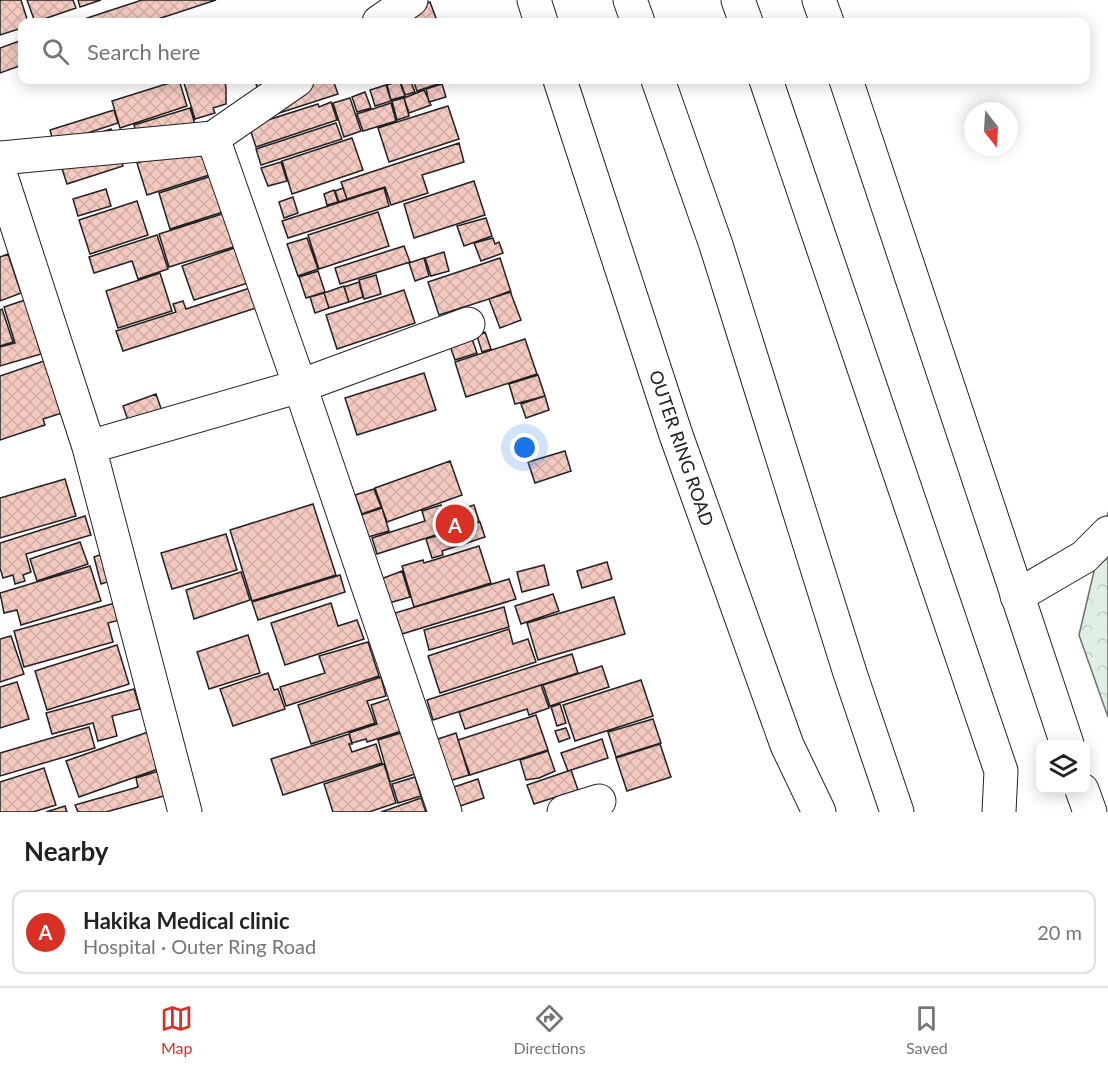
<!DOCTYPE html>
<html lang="en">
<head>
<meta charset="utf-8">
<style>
	body { margin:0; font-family:Lato,sans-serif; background:#f6f6f6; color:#202124 }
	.controls { position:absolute; right:18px; bottom:18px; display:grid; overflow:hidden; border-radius:12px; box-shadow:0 3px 15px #0003 }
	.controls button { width:54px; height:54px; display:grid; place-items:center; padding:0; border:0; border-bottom:2px solid #e0e0e0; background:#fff; color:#202124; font:30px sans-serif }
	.compass { position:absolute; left:964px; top:102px; width:54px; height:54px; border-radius:50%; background:#fff; box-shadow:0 3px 15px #0003; rotate:163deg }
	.you { position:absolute; left:525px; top:448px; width:21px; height:21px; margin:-15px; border:4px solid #fff; border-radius:50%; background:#1a73e8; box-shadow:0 0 0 9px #1a73e833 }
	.badge { display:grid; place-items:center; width:39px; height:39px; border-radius:50%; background:#d93025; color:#fff; font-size:20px; font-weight:700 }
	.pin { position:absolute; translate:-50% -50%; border:3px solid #fff; box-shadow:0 2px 6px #0006 }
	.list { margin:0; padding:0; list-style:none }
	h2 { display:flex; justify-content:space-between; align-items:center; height:78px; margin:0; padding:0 24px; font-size:26px }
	h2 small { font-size:20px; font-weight:400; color:#757577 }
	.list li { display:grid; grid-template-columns:39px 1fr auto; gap:18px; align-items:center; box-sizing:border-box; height:84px; margin:0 12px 12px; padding:0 12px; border:2px solid #e0e0e0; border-radius:12px }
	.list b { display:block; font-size:22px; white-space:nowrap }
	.list p { margin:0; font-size:20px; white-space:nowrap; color:#757577 }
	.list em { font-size:20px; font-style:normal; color:#757577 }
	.icon { flex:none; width:33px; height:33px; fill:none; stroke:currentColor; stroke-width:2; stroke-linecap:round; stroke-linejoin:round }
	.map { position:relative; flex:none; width:1108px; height:812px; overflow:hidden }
	.search { position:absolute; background:#fff; box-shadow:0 3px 15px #0003; left:18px; right:18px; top:18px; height:66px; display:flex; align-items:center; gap:15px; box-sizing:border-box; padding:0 21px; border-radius:12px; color:#757577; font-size:22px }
	.sheet { height:174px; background:#fff }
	nav { display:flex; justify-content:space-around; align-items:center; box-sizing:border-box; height:84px; border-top:2px solid #e0e0e0; background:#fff; font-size:16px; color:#757577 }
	nav a { display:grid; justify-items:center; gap:3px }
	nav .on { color:#d93025 }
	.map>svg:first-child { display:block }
	.forest { fill:url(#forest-crowns); stroke:#6f6f6f; stroke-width:1.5 }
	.building { fill:url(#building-cross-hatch); stroke:#222; stroke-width:1.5 }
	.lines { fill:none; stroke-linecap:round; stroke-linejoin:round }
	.street-casing { stroke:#222; stroke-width:35 }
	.secondary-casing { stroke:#222; stroke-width:35 }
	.primary-casing { stroke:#222; stroke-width:35 }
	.street { stroke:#fff; stroke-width:33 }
	.secondary { stroke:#fff; stroke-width:33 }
	.primary { stroke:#fff; stroke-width:33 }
	.labels { text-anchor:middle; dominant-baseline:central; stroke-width:4.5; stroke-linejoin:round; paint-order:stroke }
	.street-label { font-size:18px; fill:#222; stroke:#fff }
</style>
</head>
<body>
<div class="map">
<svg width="1108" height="812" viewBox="0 0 1108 812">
	<defs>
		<pattern id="forest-crowns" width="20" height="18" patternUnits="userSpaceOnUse" patternTransform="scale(1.5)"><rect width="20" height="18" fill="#e0efe3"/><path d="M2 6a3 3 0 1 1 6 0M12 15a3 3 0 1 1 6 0" fill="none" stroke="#c0cdc2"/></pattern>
		<pattern id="building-cross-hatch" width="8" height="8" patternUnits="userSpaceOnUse" patternTransform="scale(1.5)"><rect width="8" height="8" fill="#f3c9c0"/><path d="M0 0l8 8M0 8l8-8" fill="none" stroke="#d0aca5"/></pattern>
	</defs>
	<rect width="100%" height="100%" fill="#fff"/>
	<path class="forest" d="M1108,512v205l-29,-82z"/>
	<path class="building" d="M0,0h21l7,22h-6v6l-22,7z
		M27,0h46l3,8 -41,14z
		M78,0h23l-21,7z
		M142,0h74l-67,22h-74z
		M430,2l6,16 -12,4h-55z
		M22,40v25l-22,8v-25z
		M179,80l8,26 -67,22 -8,-27z
		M183,80h41l2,7v17l-13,4 2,5 -20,6z
		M269,80h64l5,14 -71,23 -11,-33z
		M395,80h4l6,16 -14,4 -4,-15 9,-3z
		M400,80h10l5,12 -10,3z
		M413,80h27l1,3 -24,8z
		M442,84l4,13 -17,5 -3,-13z
		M386,85l5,16 -16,5 -5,-16z
		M424,90l7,15 -22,8 -5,-15z
		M365,92l6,16 -14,4 -5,-15z
		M350,98l11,33 -17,6 -11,-34z
		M404,98l5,18 -12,4 -5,-19z
		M331,102l6,18 -81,27 -7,-21 69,-22 1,3z
		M391,103l5,18 -33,10 -6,-17z
		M448,106l11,33 -70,23 -11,-34z
		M190,108l10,32 -56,18 -10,-33z
		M114,110l4,13 -64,21 -4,-14z
		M336,123l6,16 -81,26 -5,-16z
		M111,129l12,37 -56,18 -12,-37z
		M221,136l7,33 -81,26 -10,-32z
		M352,138l11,32 -71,24 -10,-33z
		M459,143l5,19 -42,13 6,18 -37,12 -6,-18 -38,12 -6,-17z
		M281,162l6,19 -19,5 -7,-18z
		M227,171l-1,40 -56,18 -11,-36z
		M474,181l11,34 -71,23 -10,-34z
		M343,188l4,11 -8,3 -4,-11z
		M384,188l5,18 -101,32 -6,-17z
		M106,189l5,17 -33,10 -5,-17z
		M334,190l4,12 -11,3 -3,-11z
		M293,197l5,16 -14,5 -5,-16z
		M137,201l11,34 -58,19 -11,-34z
		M244,207l-4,38 -71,22 -10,-33z
		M378,212l11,34 -70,23 -11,-34z
		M486,218l6,18 -28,10 -7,-20z
		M157,235l11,34 -30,10 -6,-18 -38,12 -5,-16z
		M307,238l11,31 -20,7 -11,-32z
		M493,238l2,6 4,-2 4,11 -22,8 -7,-18z
		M404,246l6,16 -70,22 -5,-16z
		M237,247l11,36 -54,17 -12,-34z
		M444,252l5,19 -18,5 -6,-18z
		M8,254l13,39 -21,8v-44z
		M424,258l5,18 -14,5 -6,-18z
		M500,258l11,34 -72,23 -11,-33z
		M318,271l7,21 -19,6 -7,-21z
		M160,273l12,38 -54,17 -12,-37z
		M376,275l5,19 -17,5 -5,-19z
		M359,282l4,15 -14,5 -5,-15z
		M344,286l5,16 -20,6 -5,-15z
		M250,288l6,20 -133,43 -7,-20 60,-19 -3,-8 10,-3 3,8z
		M404,290l11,33 -78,26 -11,-34z
		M510,291l11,29 -21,8 -11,-29z
		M324,293l5,15 -14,5 -5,-16z
		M25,300l16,54 -41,12v-19l15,-4 -11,-36z
		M2,309l11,33 -13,4v-36z
		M485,332l6,17 -9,3 -5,-16z
		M471,336l6,17 -22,7 -6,-17z
		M525,339l12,35 -71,23 -11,-35z
		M44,361l18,52 -19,6 2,6 -45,15v-64z
		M424,373l12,37 -79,25 -12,-37z
		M538,375l7,21 -30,8 -6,-20z
		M156,394l8,23 -33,12 -8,-23z
		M545,396l4,14 -23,8 -5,-14z
		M565,451l6,20 -36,12 -7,-21z
		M450,461l12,34 -75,27 -12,-34z
		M65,479l11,37 -76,22v-40z
		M374,489l7,18 -19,7 -7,-19z
		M313,504l23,71 -84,26 -22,-71z
		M441,505l3,10 30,-10 5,16 -102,33 -5,-16 53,-17 -3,-10z
		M382,508l7,23 -21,6 -7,-22z
		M85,516l6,19 -65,19 5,18 -8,3 2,6 -10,3 -2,-9 -10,3 -3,-10v-25z
		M480,522l5,15 -43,14 1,4 -11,3 -6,-19z
		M226,534l11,36 -65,19 -11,-36z
		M80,542l8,22 -51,17 -7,-22z
		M479,546l12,37 -77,24 -12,-41 21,-6 1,3z
		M105,553l8,27 -12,4 -7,-27z
		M607,562l5,17 -30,9 -5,-17z
		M544,565l5,20 -27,7 -5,-20z
		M90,566l11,35 -80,24 -4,-15 -13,3 -4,-20z
		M402,571l8,26 -21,6 -8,-24z
		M241,572l9,28 -56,19 -8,-29z
		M340,575l5,17 -87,28 -6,-18z
		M509,579l7,20 -114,35 -7,-21z
		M553,594l6,17 -38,13 -6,-18z
		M614,597l11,37 -87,26 -11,-37z
		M119,602l5,17 -16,4 5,19 -89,25 -10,-36z
		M331,603l7,23 19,-6 7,19 -79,26 -14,-42z
		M504,607l5,20 -80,23 -5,-20z
		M509,629l4,15 15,-5 8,23 -96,31 -12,-37z
		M248,635l12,38 -51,16 -12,-37z
		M11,636l13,38 -24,8v-43z
		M368,642l11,34 -93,30 -6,-19 45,-14 -6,-17z
		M117,645l12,39 -82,26 -12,-39z
		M572,654l6,19 -145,47 -6,-20z
		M602,666l7,21 -59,19 -7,-21z
		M268,673l6,17 4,-1 7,20 -52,17 -13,-37z
		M381,677l5,19 -19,5 8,22 -64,21 -13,-39z
		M641,680l12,36 -78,25 -12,-36z
		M17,682l12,37 -29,9v-41z
		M541,685l8,23 -20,7 -2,-6 -62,20 -6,-17z
		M134,689l6,20 -28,7 5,20 -19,5 -5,-18 -41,11 -6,-21z
		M395,697l10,33 -38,12 -1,-3 -14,4 -3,-10 28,-9 -6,-19z
		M560,704l6,19 -9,3 -6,-19z
		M536,715l12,35 -78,25 -12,-35z
		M653,719l8,24 -45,14 -8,-25z
		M89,727l6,21 -95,28v-23z
		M566,728l4,10 -11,4 -4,-11z
		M148,732l13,36 -82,29 -13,-36z
		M401,733l14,41 -25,8 -12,-42z
		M456,733l13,42 -20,6 -14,-41z
		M349,734l3,10h-3l3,8 24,-8 6,19 -99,32 -12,-36z
		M602,739l6,19 -40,13 -7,-18z
		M660,744l11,33 -44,14 -11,-33z
		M548,751l7,20 -16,7 -13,2 -6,-20z
		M384,764l12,39 -27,9h-36l-9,-28z
		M44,768l12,37 -23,7h-33v-30z
		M165,769l6,25 -65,18h-28l-3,-7 63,-18 -2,-9z
		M571,770l7,20 -44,14 -7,-19z
		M415,777l6,19 -23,7 -6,-19z
		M478,779l6,19 -24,8 -6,-19z
		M421,798l5,14h-45z
		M65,806l2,6h-21z"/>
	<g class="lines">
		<g class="street-casing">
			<path id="street" d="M379,22l32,-22
				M213,138l87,248 145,426
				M0,158l213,-20 84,-58
				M0,173l89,274 96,365
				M89,447l211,-61 168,-62
				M1017,596l67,-39 24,-24
				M564,812l35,-11"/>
		</g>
		<g class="secondary-casing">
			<path id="secondary" d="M534,0l7,22
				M819,0l8,22
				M560,80l116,355 111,310 32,67
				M846,80l221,664
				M1082,790l8,22"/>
		</g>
		<g class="primary-casing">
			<path id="primary" d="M630,0l8,22
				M738,0l8,22
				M658,80l58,165 134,428 47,139
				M766,80l235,691 -2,41"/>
		</g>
		<use href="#street" class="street"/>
		<use href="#secondary" class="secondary"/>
		<use href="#primary" class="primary"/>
	</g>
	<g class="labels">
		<g class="street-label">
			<text transform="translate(682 448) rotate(71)">OUTER RING ROAD</text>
		</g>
	</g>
</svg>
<div class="controls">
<button><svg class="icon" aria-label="layers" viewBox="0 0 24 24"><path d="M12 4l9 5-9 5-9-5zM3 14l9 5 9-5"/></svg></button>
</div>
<svg class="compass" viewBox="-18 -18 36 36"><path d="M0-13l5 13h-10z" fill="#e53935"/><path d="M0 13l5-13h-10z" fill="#757577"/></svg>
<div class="you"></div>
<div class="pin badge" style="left:455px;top:524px">A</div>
<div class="search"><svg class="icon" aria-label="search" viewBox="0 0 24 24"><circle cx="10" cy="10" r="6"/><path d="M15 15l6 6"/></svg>Search here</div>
</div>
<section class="sheet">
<h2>Nearby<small></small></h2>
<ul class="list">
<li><span class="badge">A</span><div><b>Hakika Medical clinic</b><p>Hospital · Outer Ring Road</p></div><em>20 m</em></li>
</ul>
</section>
<nav>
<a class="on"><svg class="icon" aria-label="map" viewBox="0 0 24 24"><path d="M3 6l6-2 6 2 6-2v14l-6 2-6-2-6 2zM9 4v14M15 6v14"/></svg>Map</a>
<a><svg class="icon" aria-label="directions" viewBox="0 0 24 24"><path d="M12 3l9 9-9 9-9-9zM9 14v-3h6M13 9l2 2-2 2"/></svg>Directions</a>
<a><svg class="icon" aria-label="saved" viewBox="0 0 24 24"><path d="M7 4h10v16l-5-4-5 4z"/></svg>Saved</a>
</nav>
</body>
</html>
